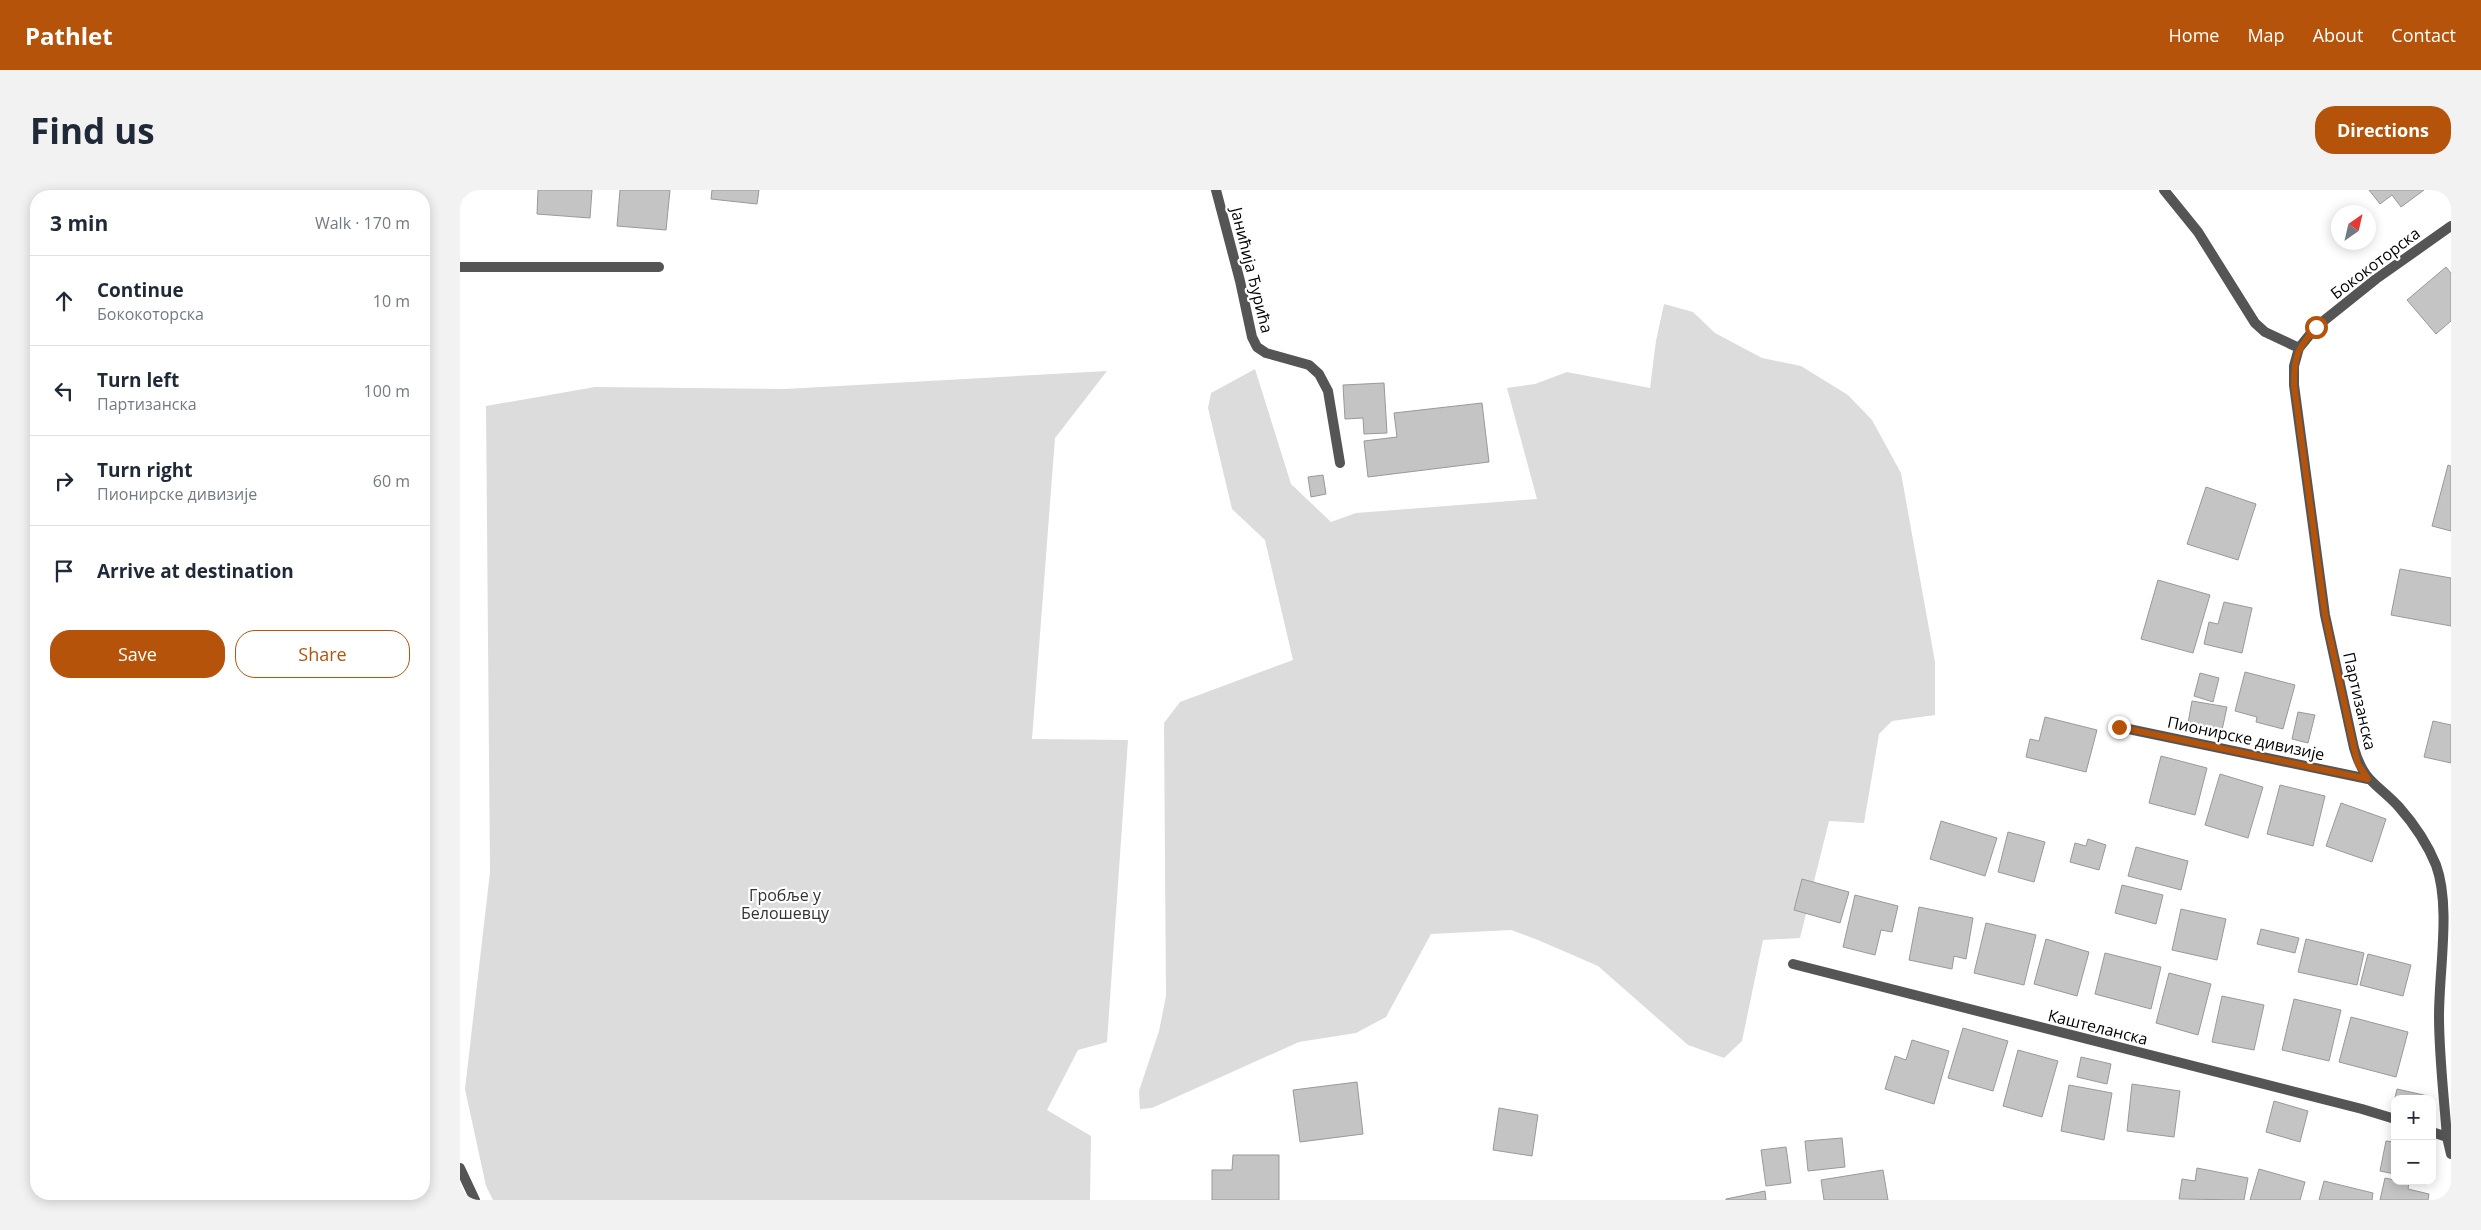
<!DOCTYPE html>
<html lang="en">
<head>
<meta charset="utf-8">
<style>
	body { margin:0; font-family:"Open Sans",sans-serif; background:#f2f2f3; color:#1f2937 }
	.controls { position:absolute; right:15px; bottom:15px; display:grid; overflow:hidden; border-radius:10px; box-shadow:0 2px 12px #0003 }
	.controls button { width:45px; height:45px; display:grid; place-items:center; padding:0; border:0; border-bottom:1px solid #e0e1e3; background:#fff; color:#1f2937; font:25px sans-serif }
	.compass { position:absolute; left:1871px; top:15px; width:45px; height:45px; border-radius:50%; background:#fff; box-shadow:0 2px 12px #0003; rotate:34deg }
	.stop { position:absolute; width:15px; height:15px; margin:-11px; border:4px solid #b45309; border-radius:50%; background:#fff }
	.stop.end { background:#b45309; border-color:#fff; box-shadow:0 1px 5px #0008 }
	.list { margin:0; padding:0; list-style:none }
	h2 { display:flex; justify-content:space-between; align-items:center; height:65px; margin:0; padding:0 20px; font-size:21px }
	h2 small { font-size:16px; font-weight:400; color:#747a83 }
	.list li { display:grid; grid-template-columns:32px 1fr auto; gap:15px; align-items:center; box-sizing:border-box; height:90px; padding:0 20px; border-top:1px solid #e0e1e3 }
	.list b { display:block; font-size:19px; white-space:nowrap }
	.list p { margin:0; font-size:16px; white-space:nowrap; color:#747a83 }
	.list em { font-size:16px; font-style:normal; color:#747a83 }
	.actions { display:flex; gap:10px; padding:15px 20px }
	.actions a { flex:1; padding:11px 0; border:1px solid #b45309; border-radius:20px; text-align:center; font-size:18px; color:#b45309 }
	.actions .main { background:#b45309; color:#fff }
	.icon { flex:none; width:28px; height:28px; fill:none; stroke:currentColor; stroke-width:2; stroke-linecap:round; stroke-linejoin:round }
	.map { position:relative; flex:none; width:1991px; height:1010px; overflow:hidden; border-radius:20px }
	header { display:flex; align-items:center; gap:30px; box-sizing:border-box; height:70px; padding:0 25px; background:#b45309; color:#fff }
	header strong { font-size:24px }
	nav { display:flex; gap:28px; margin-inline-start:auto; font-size:18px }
	.intro { display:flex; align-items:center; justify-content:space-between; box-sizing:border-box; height:120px; padding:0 30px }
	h1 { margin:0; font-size:35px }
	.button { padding:12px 22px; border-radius:20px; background:#b45309; color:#fff; font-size:18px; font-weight:700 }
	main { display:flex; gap:30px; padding:0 30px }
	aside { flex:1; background:#fff; border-radius:20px; box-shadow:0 2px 12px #0003 }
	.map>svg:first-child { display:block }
	.green { fill:#dcdcdc }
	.building { fill:#c4c4c4; stroke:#999 }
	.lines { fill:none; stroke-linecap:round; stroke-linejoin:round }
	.service { stroke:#555; stroke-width:10 }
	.minor { stroke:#555; stroke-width:10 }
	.route { stroke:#b45309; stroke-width:6 }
	.labels { text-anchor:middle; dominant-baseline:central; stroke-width:4.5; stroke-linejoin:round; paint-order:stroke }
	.street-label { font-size:16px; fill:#000; stroke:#fff }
	.park-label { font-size:16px; fill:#333; stroke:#fff }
</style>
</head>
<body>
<header>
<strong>Pathlet</strong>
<nav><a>Home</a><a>Map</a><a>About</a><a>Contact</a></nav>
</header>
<div class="intro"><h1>Find us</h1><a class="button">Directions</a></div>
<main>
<aside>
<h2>3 min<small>Walk · 170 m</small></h2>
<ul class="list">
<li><svg class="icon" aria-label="ahead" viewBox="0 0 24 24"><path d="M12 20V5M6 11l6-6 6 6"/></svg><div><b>Continue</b><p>Бококоторска</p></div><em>10 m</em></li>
<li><svg class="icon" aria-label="left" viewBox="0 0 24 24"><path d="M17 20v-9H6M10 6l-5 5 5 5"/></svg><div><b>Turn left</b><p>Партизанска</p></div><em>100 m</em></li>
<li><svg class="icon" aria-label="right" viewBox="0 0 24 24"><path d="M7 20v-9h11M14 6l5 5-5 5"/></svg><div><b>Turn right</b><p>Пионирске дивизије</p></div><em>60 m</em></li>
<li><svg class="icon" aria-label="arrive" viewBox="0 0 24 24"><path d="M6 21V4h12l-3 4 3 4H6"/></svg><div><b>Arrive at destination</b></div></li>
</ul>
<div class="actions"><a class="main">Save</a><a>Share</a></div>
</aside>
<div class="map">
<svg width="1991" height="1010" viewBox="0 0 1991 1010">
	<rect width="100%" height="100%" fill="#fff"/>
	<path class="green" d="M1204,114l29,8 22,21 47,25 39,8 47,29 24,25 29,53 34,189v53l-43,6 -13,13 -15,89 -35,-2 -29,117 -37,2 -21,101 -18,17 -36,-13 -90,-79 -60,-26 -27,-10 -80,4 -45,83 -30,16 -57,9 -147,66 -12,1 -1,-18 20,-60 7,-35 -2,-273 16,-21 113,-42 -28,-120 -33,-31 -24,-101 3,-15 44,-24 36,115 40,38 25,-9 181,-14 -30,-111 28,-4 32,-12 83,16 6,-47z
		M647,181l-52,67 -23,301 96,1 -21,302 -29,8 -31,60 44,26 -1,64h-597l-7,-14 -21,-97 25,-217 -4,-466 109,-19 190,2z"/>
	<path class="building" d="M78,0h54l-2,28 -53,-4z
		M160,0h50l-4,40 -49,-4z
		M252,0h47l-2,14 -46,-5z
		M1909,0h55l-23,17 -9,-12 -12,9z
		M1986,77l5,6v48l-15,13 -29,-34z
		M924,193l3,50 -23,1 -1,-16 -18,1 -2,-34z
		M1022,213l7,59 -121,15 -4,-36 33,-4 -3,-24z
		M1988,275l3,1v65l-19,-5z
		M863,285l3,19 -15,3 -3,-20z
		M1746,297l50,17 -18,56 -51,-16z
		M1940,379l51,9v48l-60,-11z
		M1698,390l52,15 -17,58 -52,-14z
		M1764,412l28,6 -10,45 -38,-9 5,-22 9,2z
		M1785,482l50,13 -12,44 -27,-7 1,-5 -22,-6z
		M1740,483l19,5 -6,24 -19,-6z
		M1732,511l35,6 -5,23 -34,-7z
		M1838,522l17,3 -7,28 -16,-4z
		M1585,527l52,13 -11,42 -60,-15 4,-18 9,2z
		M1973,531l18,4v38l-27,-6z
		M1701,566l46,12 -12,47 -46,-12z
		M1760,584l43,13 -15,51 -43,-13z
		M1820,595l45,11 -12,50 -46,-12z
		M1881,613l45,16 -14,43 -46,-16z
		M1481,631l56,17 -12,38 -55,-17z
		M1548,642l37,10 -11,40 -36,-10z
		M1628,649l18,6 -7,25 -29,-8 5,-19 11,3z
		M1676,657l52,14 -7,29 -53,-14z
		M1342,689l47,13 -9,31 -46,-13z
		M1662,695l41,10 -7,29 -41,-11z
		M1395,705l43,11 -6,26 -11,-2 -6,25 -32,-8z
		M1459,717l54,11 -7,41 -12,-3 -2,13 -43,-9z
		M1721,719l45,10 -9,41 -45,-10z
		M1526,733l50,12 -12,50 -50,-12z
		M1801,739l38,9 -4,15 -38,-9z
		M1586,749l43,13 -12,44 -43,-12z
		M1846,749l58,14 -7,32 -59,-13z
		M1645,763l56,14 -10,42 -56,-15z
		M1908,764l43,11 -8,31 -43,-11z
		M1709,783l42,11 -13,51 -42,-12z
		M1762,806l42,9 -10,45 -42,-8z
		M1834,809l47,11 -12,51 -47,-11z
		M1891,827l57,15 -12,45 -57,-15z
		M1503,838l45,13 -15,50 -45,-13z
		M1452,850l37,11 -15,53 -49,-15 10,-33 11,4z
		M1558,860l40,11 -16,56 -39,-11z
		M1621,867l30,7 -4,20 -30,-7z
		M897,892l6,52 -63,8 -7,-52z
		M1672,894l48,7 -6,46 -47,-6z
		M1609,895l43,8 -8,47 -43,-9z
		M1937,899l31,7 -1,3h-32l-1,3z
		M1814,911l34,10 -8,31 -34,-10z
		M1039,918l39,7 -6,41 -39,-6z
		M1382,948l3,29 -37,4 -3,-30z
		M1926,951l9,1v32l-15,-3z
		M1326,957l5,36 -25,3 -5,-36z
		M773,965h46v45h-67v-30h20z
		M1737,978l51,10 -4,22 -65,-1 3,-20 13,2z
		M1799,979l46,13 -5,18h-50z
		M1423,980l5,30h-64l-3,-20z
		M1925,988l24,5 -1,6 21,5 -1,6h-48z
		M1864,991l49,12 -1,7h-53z
		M1305,1001l1,9h-40v-1z"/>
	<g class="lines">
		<path class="service" d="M0,77h199"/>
		<path class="minor" d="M756,0l24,91 12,56 5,10 9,6 43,12 10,9 9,17 12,72
			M1704,0l34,42 57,91 10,9 34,16
			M1991,36l-75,53 -60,48 -17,21 -5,18v19l31,230 29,133c10,35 23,35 45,59 15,17 28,36 37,58 15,41 3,105 3,151 0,40 5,81 8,121l4,17
			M1659,537l249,52
			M1333,774l569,145 33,10
			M1972,942l15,5
			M0,978l15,32"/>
	</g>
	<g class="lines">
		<path class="route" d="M1659,537l249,52 -10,-15 -4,-16 -29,-133 -31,-230c0,-30 3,-35 22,-58"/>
	</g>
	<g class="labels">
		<g class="street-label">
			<text transform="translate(1915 73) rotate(-37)">Бококоторска</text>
			<text transform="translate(792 80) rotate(76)">Јанићија Ђурића</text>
			<text transform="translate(1900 511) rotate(77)">Партизанска</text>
			<text transform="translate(1786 548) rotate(12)">Пионирске дивизије</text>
			<text transform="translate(1638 837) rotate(14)">Каштеланска</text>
		</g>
		<g class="park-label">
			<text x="325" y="705">Гробље у<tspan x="325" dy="18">Белошевцу</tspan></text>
		</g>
	</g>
</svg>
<div class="controls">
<button>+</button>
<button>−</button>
</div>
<svg class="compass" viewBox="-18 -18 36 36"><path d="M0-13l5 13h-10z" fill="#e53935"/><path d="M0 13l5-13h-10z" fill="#747a83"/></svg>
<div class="stop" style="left:1856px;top:137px"></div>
<div class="stop end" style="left:1659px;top:537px"></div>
</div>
</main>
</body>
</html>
